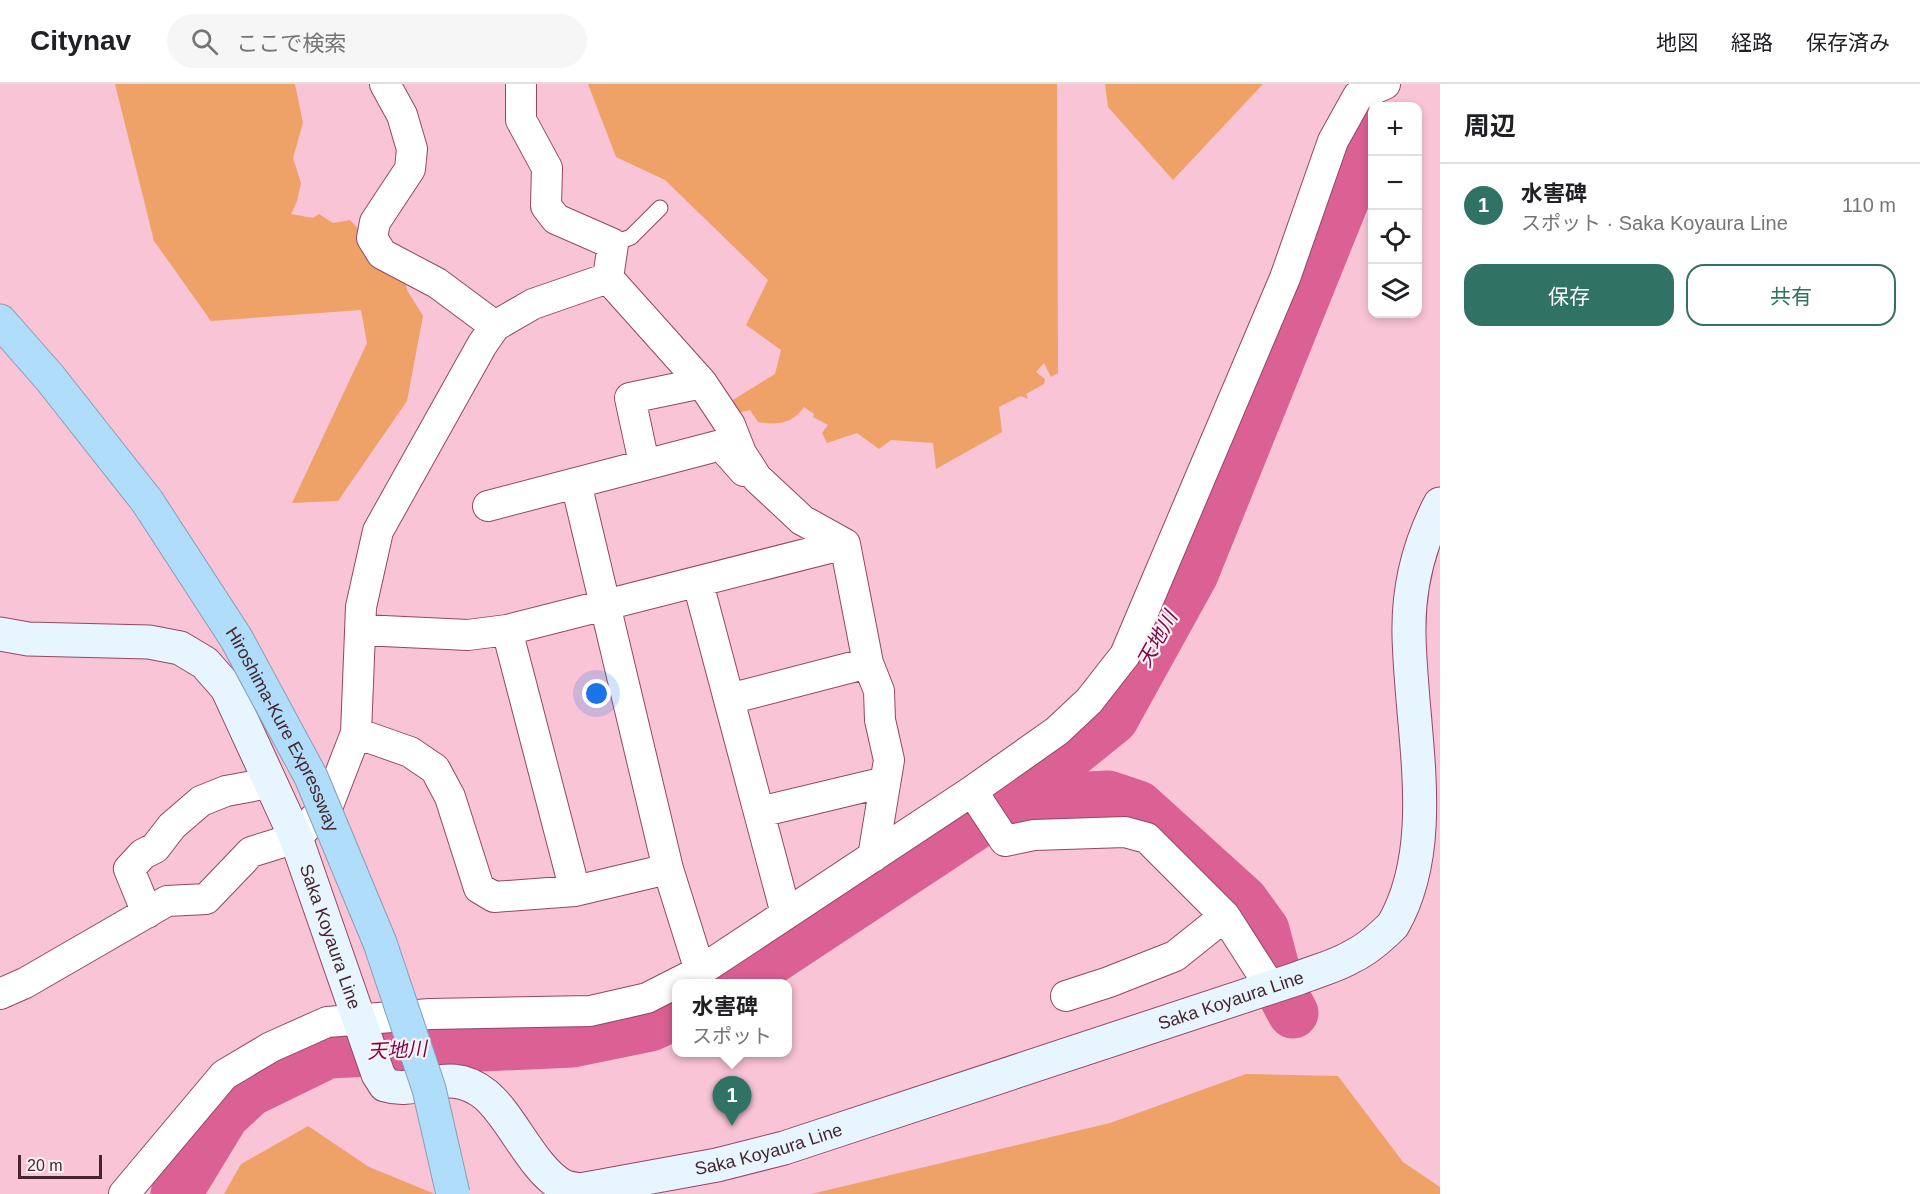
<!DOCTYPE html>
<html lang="ja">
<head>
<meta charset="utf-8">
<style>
	body { margin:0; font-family:Helvetica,"Noto Sans JP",sans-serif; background:#f6f6f6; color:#202124 }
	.controls { position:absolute; right:18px; top:18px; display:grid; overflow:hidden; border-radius:12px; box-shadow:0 3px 9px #0003 }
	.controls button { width:54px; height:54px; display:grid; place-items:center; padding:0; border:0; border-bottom:2px solid #e0e0e0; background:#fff; color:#202124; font:30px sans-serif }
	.scale { position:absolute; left:18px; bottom:15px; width:84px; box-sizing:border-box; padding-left:6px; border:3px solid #462531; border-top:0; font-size:16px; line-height:21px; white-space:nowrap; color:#462531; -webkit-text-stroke:4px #fdf3f6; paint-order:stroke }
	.you { position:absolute; left:597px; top:610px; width:21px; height:21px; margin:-15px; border:4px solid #fff; border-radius:50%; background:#1a73e8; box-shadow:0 0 0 9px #1a73e833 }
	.badge { display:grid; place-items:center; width:39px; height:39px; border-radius:50%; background:#307364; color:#fff; font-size:20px; font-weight:700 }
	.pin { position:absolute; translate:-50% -50px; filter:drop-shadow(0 2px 3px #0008) }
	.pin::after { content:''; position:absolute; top:32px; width:21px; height:18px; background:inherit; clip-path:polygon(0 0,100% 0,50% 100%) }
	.popup { position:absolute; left:672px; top:895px; width:120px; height:78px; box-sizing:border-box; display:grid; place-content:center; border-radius:12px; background:#fff; filter:drop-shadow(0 2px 4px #0005); font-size:20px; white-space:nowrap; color:#757577 }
	.popup b { font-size:22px; color:#202124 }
	.popup::after { content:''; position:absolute; left:50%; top:100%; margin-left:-12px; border:12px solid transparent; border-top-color:#fff }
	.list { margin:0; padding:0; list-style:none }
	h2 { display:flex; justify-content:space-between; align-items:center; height:78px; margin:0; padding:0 24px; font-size:26px }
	h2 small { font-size:20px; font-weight:400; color:#757577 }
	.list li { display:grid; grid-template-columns:39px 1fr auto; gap:18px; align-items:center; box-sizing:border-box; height:84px; padding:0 24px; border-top:2px solid #e0e0e0 }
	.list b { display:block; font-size:22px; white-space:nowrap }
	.list p { margin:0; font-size:20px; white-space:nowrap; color:#757577 }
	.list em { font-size:20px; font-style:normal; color:#757577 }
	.actions { display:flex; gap:12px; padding:18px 24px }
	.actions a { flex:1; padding:14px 0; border:2px solid #307364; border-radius:18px; text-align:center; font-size:21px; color:#307364 }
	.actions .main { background:#307364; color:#fff }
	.icon { flex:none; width:33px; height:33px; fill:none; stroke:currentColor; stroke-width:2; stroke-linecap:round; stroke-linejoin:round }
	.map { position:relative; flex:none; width:1440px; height:1110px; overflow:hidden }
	header { display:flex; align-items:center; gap:36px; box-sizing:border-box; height:84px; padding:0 30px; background:#fff; border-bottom:2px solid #e0e0e0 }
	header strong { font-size:28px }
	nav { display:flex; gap:33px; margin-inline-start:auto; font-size:21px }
	.search { width:420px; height:54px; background:#f6f6f6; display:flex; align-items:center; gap:15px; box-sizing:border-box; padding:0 21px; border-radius:33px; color:#757577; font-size:22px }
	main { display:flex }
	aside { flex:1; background:#fff }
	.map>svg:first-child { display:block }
	.green { fill:#efa268 }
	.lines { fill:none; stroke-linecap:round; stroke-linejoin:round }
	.river { stroke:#db6093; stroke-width:51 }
	.service-casing { stroke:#934765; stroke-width:17 }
	.minor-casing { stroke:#934765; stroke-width:32 }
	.secondary-casing { stroke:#934765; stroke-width:35 }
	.motorway-casing { stroke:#8a9db4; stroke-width:35 }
	.service { stroke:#fff; stroke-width:15 }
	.minor { stroke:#fff; stroke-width:30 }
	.secondary { stroke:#e7f5fe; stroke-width:33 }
	.motorway { stroke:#afddfa; stroke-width:33 }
	.motorway-bridge-casing { stroke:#8a9db4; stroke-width:35; stroke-linecap:butt }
	.motorway-bridge { stroke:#afddfa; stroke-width:33 }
	.labels { text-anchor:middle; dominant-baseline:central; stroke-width:4.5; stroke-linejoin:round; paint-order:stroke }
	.street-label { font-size:18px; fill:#462531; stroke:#fdf3f6 }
	.water-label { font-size:20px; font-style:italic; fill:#7c0445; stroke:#fdf3f6 }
</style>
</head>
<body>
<header>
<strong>Citynav</strong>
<div class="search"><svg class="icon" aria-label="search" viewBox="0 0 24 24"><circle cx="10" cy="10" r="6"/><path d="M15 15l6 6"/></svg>ここで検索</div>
<nav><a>地図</a><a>経路</a><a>保存済み</a></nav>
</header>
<main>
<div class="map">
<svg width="1440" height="1110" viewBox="0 0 1440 1110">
	<rect width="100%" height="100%" fill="#f9c4d6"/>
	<path class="green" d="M115,0h180l8,39 -10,35 8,25 -4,18 -6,13 22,4 6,-4 14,9 17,-3 54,56 3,14 16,26 -16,85 -69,100 -46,2 75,-160 -6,-33 -150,11 -57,-80z
		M588,0h469l1,289 -7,4 -7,-14 -8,9 9,7 -1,5 -18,10 2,5 -7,-3 -22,11 3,25 -66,37 -3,-26 -42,-3 -12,9 -22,-16 -30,10 -5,-10 6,-8 -15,-8 1,-3 -10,-7c-10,16 -28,19 -46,15l-8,-12 -17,4 -5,-11 47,-29 6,-24 -35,-25 22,-45 -103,-100 -49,-23z
		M1105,0h158l-90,96 -65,-73z
		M1246,990l92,2 65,86 37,25v7h-629l299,-71z
		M308,1042l61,41 66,27h-211l17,-30z"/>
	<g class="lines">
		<path class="river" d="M1011,717l97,-5 30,10 105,95 21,29 15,57 14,26
			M734,900l277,-183 102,-82 80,-145 179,-444
			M176,1110l48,-79 26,-24 78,-38 244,-11 78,-16 26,-12"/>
		<g class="service-casing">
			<path id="service" d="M613,160l18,-7 29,-29"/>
		</g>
		<g class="minor-casing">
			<path id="minor" d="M385,0l17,31 10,34 -2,20 -35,53 -3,16 10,16 55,29 58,43
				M521,0v36l26,48 -1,38 10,13 57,25 -5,34
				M644,379l-14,-65 72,-15
				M576,399l92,386 32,102
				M488,422l233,-61 23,26
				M698,499l88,331
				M362,546l106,5 39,-5 338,-86
				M507,546l68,261
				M729,615l139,-36
				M356,649l54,19 25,17 15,28 29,91 15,9 81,-6 93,-22
				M972,707l33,50 29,-6 91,-3 22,6 78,78 46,72
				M760,728l125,-30
				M147,829l-18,-44 14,-15 12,-6 17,-22 29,-25 25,-10 43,-8
				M0,910l25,-11 142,-82 39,-2 45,-47 45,-14 33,-35 27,-70 5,-126 17,-76 104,-186 13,-19 38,-22 75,-26 94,105 28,42 11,28 16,25 45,42 43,24 23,119 11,28 1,29 9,40 -16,97
				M1066,912l43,-14 66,-26 50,-40
				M124,1110l100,-119 47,-28 56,-25 103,-8 160,-3 57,-13 53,-27 272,-180 85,-60 32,-30 36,-46 160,-377 48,-137 25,-45 27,-12"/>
		</g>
		<g class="secondary-casing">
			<g id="secondary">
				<path id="s1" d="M0,550l28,5 121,3 31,6 25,15 22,25 69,150 82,236 7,11c36,11 63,-21 101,10 26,22 47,75 77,91 4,2 12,3 17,4l137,-25 67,-17 515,-170c17,-7 38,-12 54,-22 15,-7 28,-19 40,-31 47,-82 18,-191 16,-290 -1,-45 10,-91 31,-131"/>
			</g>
		</g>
		<g class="motorway-casing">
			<path id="motorway" d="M0,237l50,57 97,123"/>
		</g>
		<use href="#service" class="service"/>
		<use href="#minor" class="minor"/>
		<use href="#secondary" class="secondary"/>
		<use href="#motorway" class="motorway"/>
		<g class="motorway-bridge-casing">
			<g id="motorway-bridge">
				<path id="s2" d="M147,417l89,137 75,139 69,166 49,146 24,105"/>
			</g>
		</g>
		<use href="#motorway-bridge" class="motorway-bridge"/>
	</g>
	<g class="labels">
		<g class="street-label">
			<text stroke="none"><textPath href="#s2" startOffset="266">Hiroshima-Kure Expressway</textPath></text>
			<text stroke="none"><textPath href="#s1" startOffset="513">Saka Koyaura Line</textPath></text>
			<text stroke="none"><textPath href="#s1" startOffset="1593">Saka Koyaura Line</textPath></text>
			<text stroke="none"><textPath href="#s1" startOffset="1107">Saka Koyaura Line</textPath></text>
		</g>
		<g class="water-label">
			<text transform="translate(1157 555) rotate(-61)">天地川</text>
			<text transform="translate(397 966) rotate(-3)">天地川</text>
		</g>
	</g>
</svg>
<div class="controls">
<button>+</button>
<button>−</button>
<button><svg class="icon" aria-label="locate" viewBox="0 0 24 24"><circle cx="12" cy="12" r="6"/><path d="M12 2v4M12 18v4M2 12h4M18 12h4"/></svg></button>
<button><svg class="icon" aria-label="layers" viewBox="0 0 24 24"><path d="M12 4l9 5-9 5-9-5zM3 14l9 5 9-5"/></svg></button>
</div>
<div class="scale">20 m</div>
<div class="you"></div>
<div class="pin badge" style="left:732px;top:1042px">1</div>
<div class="popup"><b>水害碑</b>スポット</div>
</div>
<aside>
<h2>周辺<small></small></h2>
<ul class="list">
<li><span class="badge">1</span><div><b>水害碑</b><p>スポット · Saka Koyaura Line</p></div><em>110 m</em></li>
</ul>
<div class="actions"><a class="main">保存</a><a>共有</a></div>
</aside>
</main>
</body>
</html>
